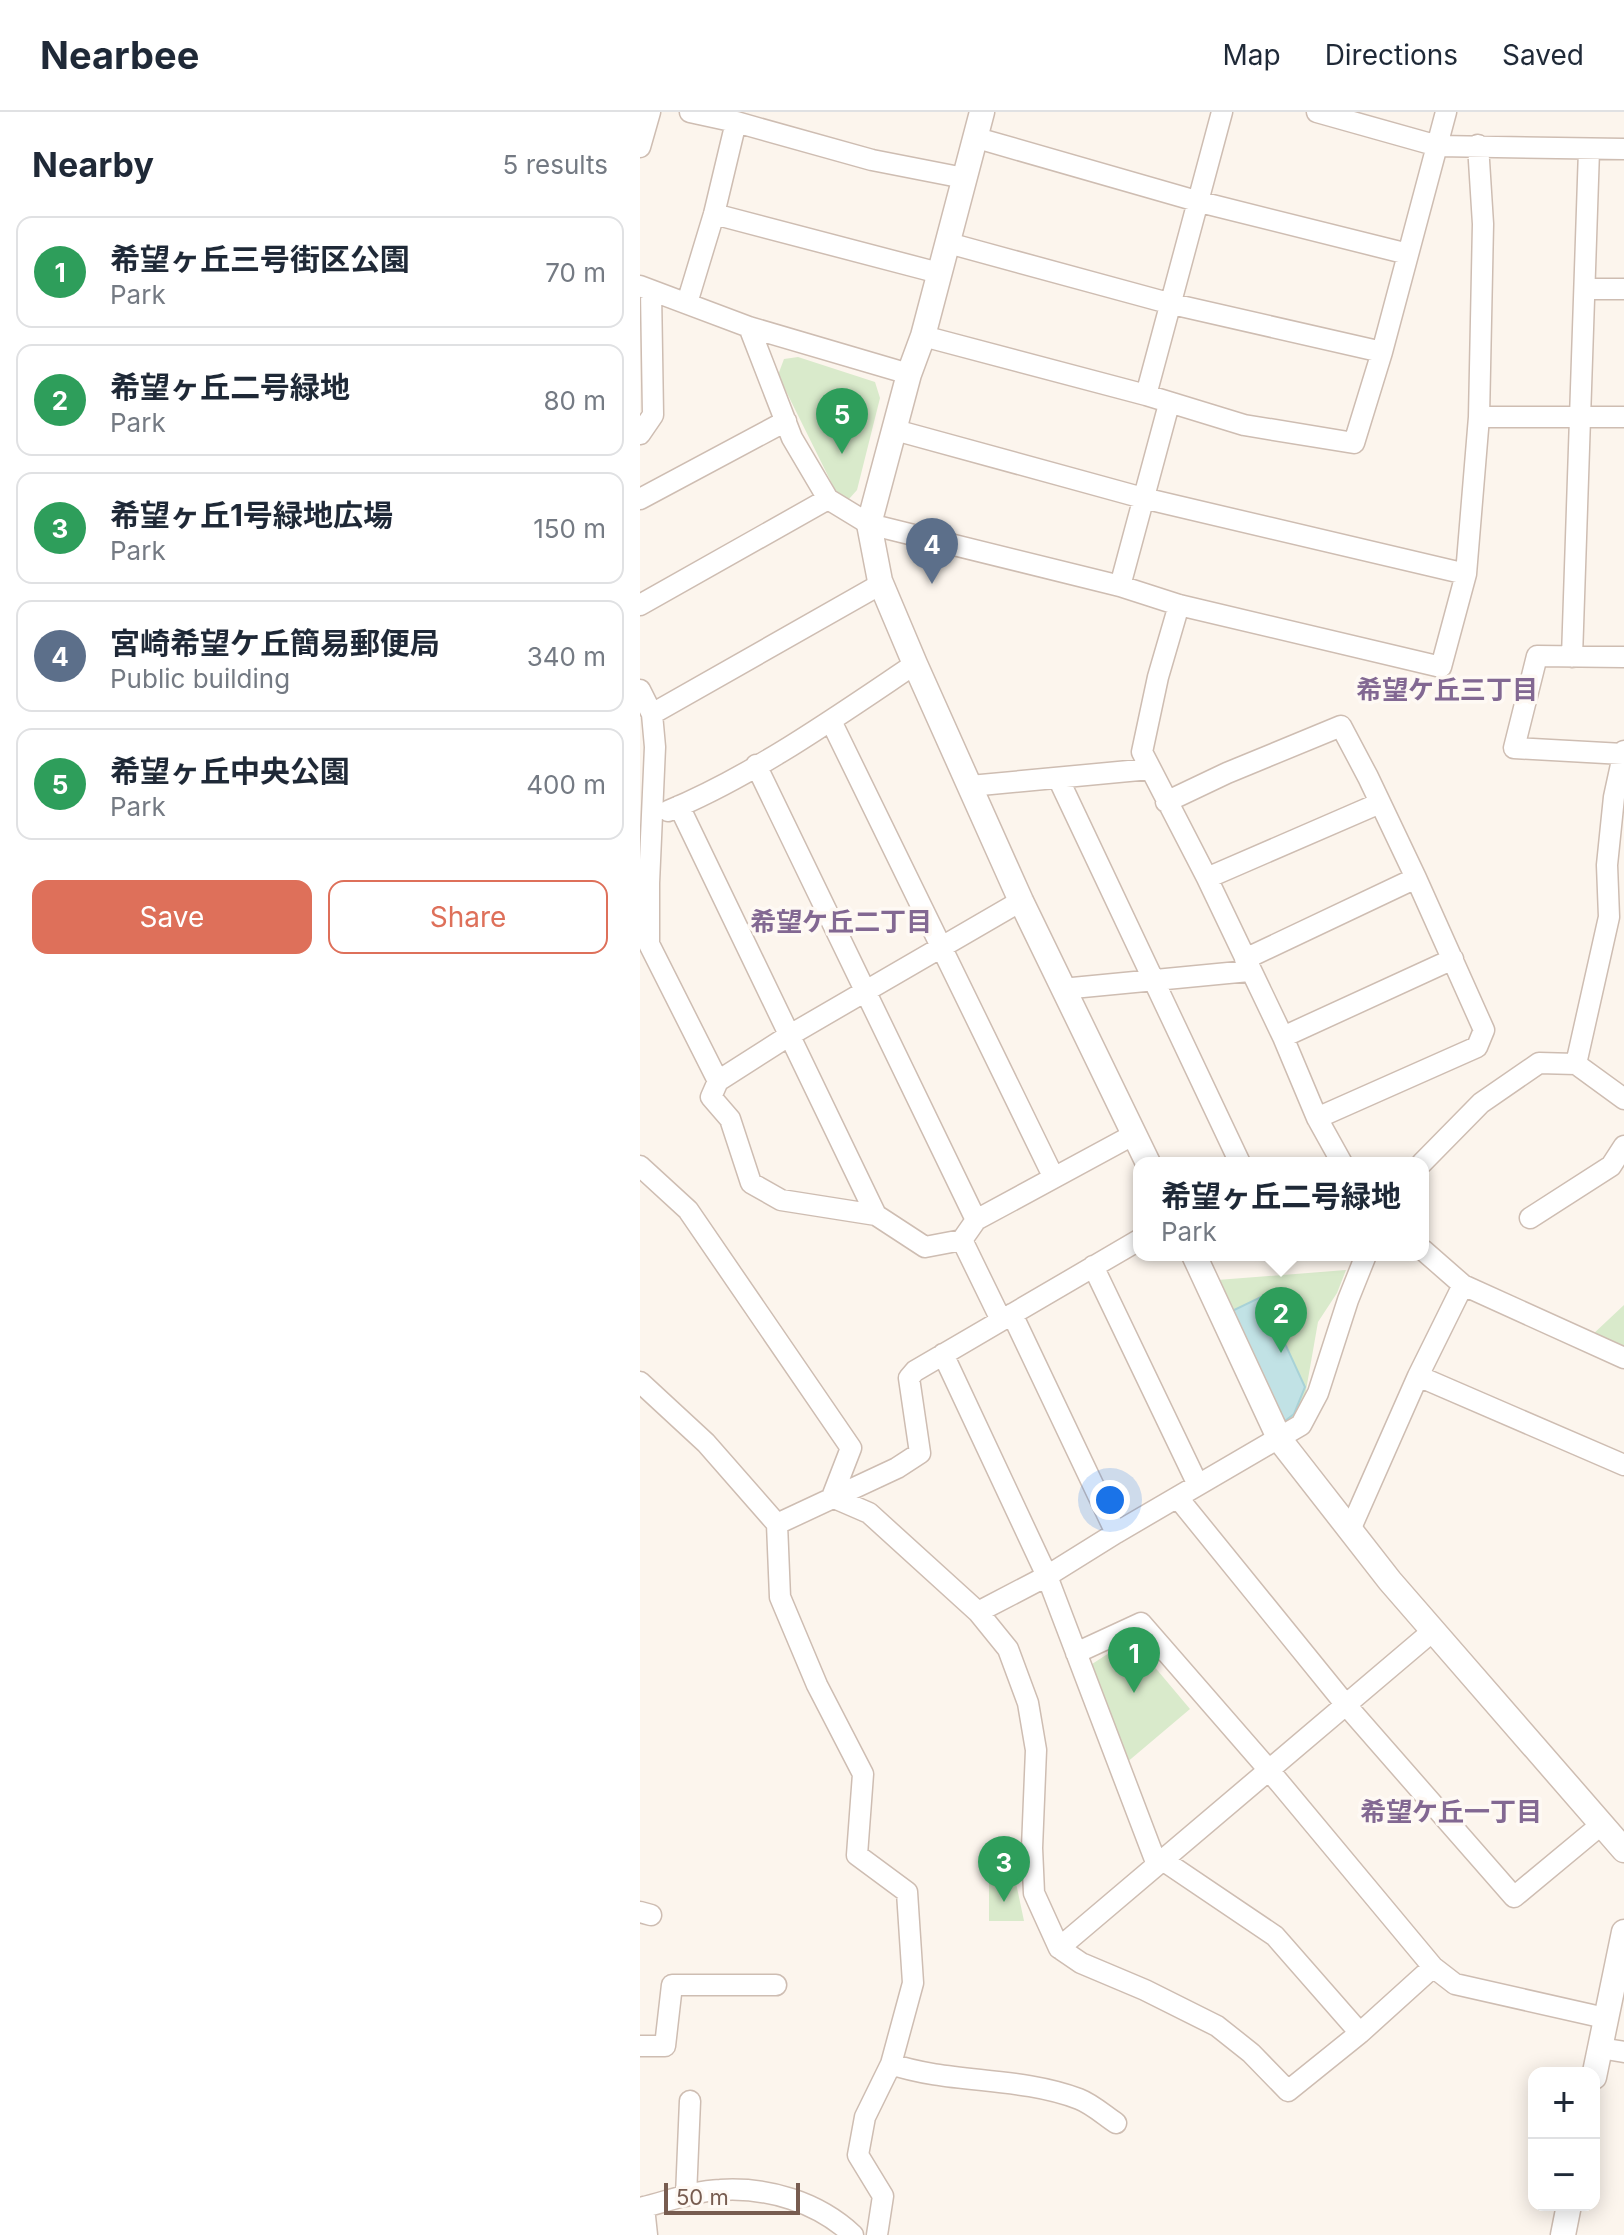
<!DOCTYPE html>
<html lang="en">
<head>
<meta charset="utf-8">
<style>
	body { margin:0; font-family:Inter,"Noto Sans JP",sans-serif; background:#f6f6f7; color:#1f2937 }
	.controls { position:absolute; right:24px; bottom:24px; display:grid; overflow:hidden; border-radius:16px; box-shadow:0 4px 20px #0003 }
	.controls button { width:72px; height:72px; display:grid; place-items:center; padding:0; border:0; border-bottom:2px solid #e0e1e3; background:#fff; color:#1f2937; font:40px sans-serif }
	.scale { position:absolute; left:24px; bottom:20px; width:136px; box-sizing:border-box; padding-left:8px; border:4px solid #775c50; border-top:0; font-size:22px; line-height:28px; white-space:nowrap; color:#775c50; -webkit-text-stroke:6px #fef9f4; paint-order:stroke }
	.you { position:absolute; left:470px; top:1388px; width:28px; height:28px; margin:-20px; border:6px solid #fff; border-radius:50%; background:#1a73e8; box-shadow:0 0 0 12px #1a73e833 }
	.badge { display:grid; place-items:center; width:52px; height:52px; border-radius:50%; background:#de705a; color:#fff; font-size:26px; font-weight:700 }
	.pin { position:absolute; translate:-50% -66px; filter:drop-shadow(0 2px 4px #0008) }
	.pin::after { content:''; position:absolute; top:42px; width:28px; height:24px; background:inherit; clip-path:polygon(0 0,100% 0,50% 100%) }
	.popup { position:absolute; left:493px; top:1045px; width:296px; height:104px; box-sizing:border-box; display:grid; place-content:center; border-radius:16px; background:#fff; filter:drop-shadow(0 2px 6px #0005); font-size:26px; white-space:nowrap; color:#747a83 }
	.popup b { font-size:30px; color:#1f2937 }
	.popup::after { content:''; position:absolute; left:50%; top:100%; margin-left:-16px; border:16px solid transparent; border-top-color:#fff }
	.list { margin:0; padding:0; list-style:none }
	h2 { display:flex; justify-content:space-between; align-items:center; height:104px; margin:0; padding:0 32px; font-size:34px }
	h2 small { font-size:26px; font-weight:400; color:#747a83 }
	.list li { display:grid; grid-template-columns:52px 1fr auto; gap:24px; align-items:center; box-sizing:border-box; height:112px; margin:0 16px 16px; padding:0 16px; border:2px solid #e0e1e3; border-radius:16px }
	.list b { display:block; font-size:30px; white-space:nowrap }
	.list p { margin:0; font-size:26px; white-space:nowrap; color:#747a83 }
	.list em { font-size:26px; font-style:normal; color:#747a83 }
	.actions { display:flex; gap:16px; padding:24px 32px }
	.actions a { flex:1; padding:18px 0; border:2px solid #de705a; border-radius:16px; text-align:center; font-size:28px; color:#de705a }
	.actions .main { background:#de705a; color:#fff }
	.map { position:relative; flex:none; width:984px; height:2123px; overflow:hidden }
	header { display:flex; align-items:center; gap:48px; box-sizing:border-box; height:112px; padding:0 40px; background:#fff; border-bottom:2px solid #e0e1e3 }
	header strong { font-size:38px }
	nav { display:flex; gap:44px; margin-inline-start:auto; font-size:28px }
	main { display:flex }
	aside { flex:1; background:#fff }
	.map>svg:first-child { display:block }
	.green { fill:#d9eacb }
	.water { fill:#c1e2e5; stroke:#a8d2d7; stroke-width:2 }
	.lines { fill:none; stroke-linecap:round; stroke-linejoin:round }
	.minor-casing { stroke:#cebdb2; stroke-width:23 }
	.tertiary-casing { stroke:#cebdb2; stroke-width:27 }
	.minor { stroke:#fff; stroke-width:20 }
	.tertiary { stroke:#fff; stroke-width:24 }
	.labels { text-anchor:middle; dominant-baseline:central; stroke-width:7; stroke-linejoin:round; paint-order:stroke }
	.neighbourhood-label { font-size:26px; font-weight:bold; fill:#826892; stroke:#fef9f4 }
</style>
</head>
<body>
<header>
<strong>Nearbee</strong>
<nav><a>Map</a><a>Directions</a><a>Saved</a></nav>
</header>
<main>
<aside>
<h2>Nearby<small>5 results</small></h2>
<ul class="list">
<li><span class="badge" style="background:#2e9e5b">1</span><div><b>希望ヶ丘三号街区公園</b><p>Park</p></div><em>70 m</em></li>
<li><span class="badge" style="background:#2e9e5b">2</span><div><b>希望ヶ丘二号緑地</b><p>Park</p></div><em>80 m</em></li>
<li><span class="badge" style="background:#2e9e5b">3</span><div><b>希望ヶ丘1号緑地広場</b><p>Park</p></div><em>150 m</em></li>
<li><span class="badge" style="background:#5c6f8a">4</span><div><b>宮崎希望ケ丘簡易郵便局</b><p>Public building</p></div><em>340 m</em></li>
<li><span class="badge" style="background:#2e9e5b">5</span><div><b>希望ヶ丘中央公園</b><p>Park</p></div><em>400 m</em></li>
</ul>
<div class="actions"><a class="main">Save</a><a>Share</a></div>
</aside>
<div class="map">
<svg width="984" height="2123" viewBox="0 0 984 2123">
	<rect width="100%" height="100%" fill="#fcf5ed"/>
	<path class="green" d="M158,245l77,25 5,16 -23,92 -8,9 -11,-3 -60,-121 6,-16z
		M706,1158l-9,23 -19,29 -13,74 -10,19 -14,11 -64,-146z
		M984,1193v44l-33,-13z
		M483,1532l14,2 53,63 -71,60 -30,-103z
		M349,1736l26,2 1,33 8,38h-35z"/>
	<path class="water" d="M623,1184l42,91 -11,27 -13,10 -49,-113z"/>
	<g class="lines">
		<g class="minor-casing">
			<path id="minor" d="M50,0l46,10 136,38 92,18
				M677,0l121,34 186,3
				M337,26l223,64 208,52
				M0,35l10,-35
				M74,102l225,59
				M308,131l224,61 210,48
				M0,174l109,41 160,47
				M946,177h38
				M47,191l27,-89 22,-92
				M109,215l43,111 36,61 41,25 251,62 59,19 262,62 25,-93 13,-157 4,-193 -5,-79
				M283,224l223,59 98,30 110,18 28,-91 64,-240
				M506,283l76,-283
				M839,305h145
				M255,318l248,68 323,76
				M0,322l13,-19 -2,-124
				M0,387l146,-78
				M480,474l49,-182
				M0,493l188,-106
				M539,493l-21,72 -16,75 65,126 76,159 34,81 25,45
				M932,545l17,-507
				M0,578l12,24 3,33 -6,136v61l69,137
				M12,602l229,-130
				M191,609l222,455
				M983,642l-109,-6 23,-92 87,1
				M116,653l220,455
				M418,666l182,385
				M330,674l180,-17
				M526,690l61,-29 114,-47 27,51 48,101 68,152 -7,17 -160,71
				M39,694l197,409
				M28,699c85,-35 171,-96 247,-147
				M567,766l173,-75
				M381,789l-231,134 -72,46 -7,16 19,22 21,64 30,17 95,15 49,32 37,-7 14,-20 157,-85
				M605,847l171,-81
				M422,877l187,-18
				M643,925l170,-78
				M936,952l33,-147 -2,-52 7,-68 10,-46
				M782,1051l59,-60 58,-40 37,1 48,35
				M0,1054l48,44 163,238 -19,49
				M890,1106l81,-52 13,-20
				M322,1128l39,80
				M783,1138l40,35 161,73
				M453,1154l105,219
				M372,1202l104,219
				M303,1242l104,222 110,289
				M778,1264l206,89
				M0,1270l66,61 71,81 3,73 37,88 46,89 -6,81 50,37 6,91 -22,81 -26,53 -7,38 25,41 -6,39
				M192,1385l37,16 109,99 30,37 20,54 8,47 -4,98 2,45 25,55 22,15 64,27 72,36 34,27 37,38 72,-58 73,-66
				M538,1386l168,207 168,192 88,-73
				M137,1412l120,-56 23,-15 -11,-75 6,-7 224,-131
				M710,1418l68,-154 45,-91
				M338,1500l69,-36 69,-43 185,-108 17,-32 30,-93 18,-45
				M436,1541l65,-30 127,146 165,198 22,17 150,34
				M524,1749l111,75 85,97
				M0,1800l11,3
				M419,1836l375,-318
				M0,1934h25l7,-61h104
				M960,1936l24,4
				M251,1952c59,20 128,12 188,35 13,5 25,16 37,24
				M46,2084l4,-95
				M4,2095l3,28
				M0,2096c26,-6 53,-17 80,-18 48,-3 98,12 133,45"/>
		</g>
		<g class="tertiary-casing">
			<path id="tertiary" d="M342,0l-59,224 -14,38 -40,150 11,57 35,83 106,237 127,262
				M554,1143l86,185 110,141 234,269
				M954,1965l30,-145
				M923,2123l6,-30"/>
		</g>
		<use href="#minor" class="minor"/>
		<use href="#tertiary" class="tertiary"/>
	</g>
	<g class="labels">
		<g class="neighbourhood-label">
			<text x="807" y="577">希望ケ丘三丁目</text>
			<text x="201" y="809">希望ケ丘二丁目</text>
			<text x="811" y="1699">希望ケ丘一丁目</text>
		</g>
	</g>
</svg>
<div class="controls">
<button>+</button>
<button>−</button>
</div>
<div class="scale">50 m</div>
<div class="you"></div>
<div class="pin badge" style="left:494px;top:1581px;background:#2e9e5b">1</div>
<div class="pin badge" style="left:641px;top:1241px;background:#2e9e5b">2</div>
<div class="popup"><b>希望ヶ丘二号緑地</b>Park</div>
<div class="pin badge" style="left:364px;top:1790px;background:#2e9e5b">3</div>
<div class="pin badge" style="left:292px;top:472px;background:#5c6f8a">4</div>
<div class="pin badge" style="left:202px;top:342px;background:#2e9e5b">5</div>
</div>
</main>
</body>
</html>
